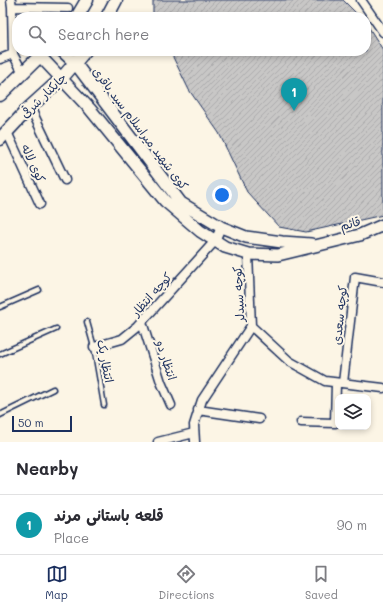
<!DOCTYPE html>
<html lang="en">
<head>
<meta charset="utf-8">
<style>
	body { margin:0; font-family:Mali,"Playpen Sans Arabic",sans-serif; background:#f2f2f3; color:#2b2b33 }
	.controls { position:absolute; right:12px; bottom:12px; display:grid; overflow:hidden; border-radius:8px; box-shadow:0 2px 6px #0003 }
	.controls button { width:36px; height:36px; display:grid; place-items:center; padding:0; border:0; border-bottom:1px solid #e1e1e2; background:#fff; color:#2b2b33; font:20px sans-serif }
	.scale { position:absolute; left:12px; bottom:10px; width:60px; box-sizing:border-box; padding-left:4px; border:2px solid #1b2f5e; border-top:0; font-size:11px; line-height:14px; white-space:nowrap; color:#1b2f5e; -webkit-text-stroke:3px #fcf5e5; paint-order:stroke }
	.you { position:absolute; left:222px; top:195px; width:14px; height:14px; margin:-10px; border:3px solid #fff; border-radius:50%; background:#1a73e8; box-shadow:0 0 0 6px #1a73e833 }
	.badge { display:grid; place-items:center; width:26px; height:26px; border-radius:50%; background:#1b2f5e; color:#fff; font-size:13px; font-weight:700 }
	.pin { position:absolute; translate:-50% -33px; filter:drop-shadow(0 1px 2px #0008) }
	.pin::after { content:''; position:absolute; top:21px; width:14px; height:12px; background:inherit; clip-path:polygon(0 0,100% 0,50% 100%) }
	.list { margin:0; padding:0; list-style:none }
	h2 { display:flex; justify-content:space-between; align-items:center; height:52px; margin:0; padding:0 16px; font-size:17px }
	h2 small { font-size:13px; font-weight:400; color:#7c7c81 }
	.list li { display:grid; grid-template-columns:26px 1fr auto; gap:12px; align-items:center; box-sizing:border-box; height:60px; padding:0 16px; border-top:1px solid #e1e1e2 }
	.list b { display:block; font-size:15px; white-space:nowrap }
	.list p { margin:0; font-size:13px; white-space:nowrap; color:#7c7c81 }
	.list em { font-size:13px; font-style:normal; color:#7c7c81 }
	.icon { flex:none; width:22px; height:22px; fill:none; stroke:currentColor; stroke-width:2; stroke-linecap:round; stroke-linejoin:round }
	.map { position:relative; flex:none; width:383px; height:442px; overflow:hidden }
	.search { position:absolute; background:#fff; box-shadow:0 2px 6px #0003; left:12px; right:12px; top:12px; height:44px; display:flex; align-items:center; gap:10px; box-sizing:border-box; padding:0 14px; border-radius:16px; color:#7c7c81; font-size:15px }
	.sheet { height:112px; background:#fff }
	nav { display:flex; justify-content:space-around; align-items:center; box-sizing:border-box; height:56px; border-top:1px solid #e1e1e2; background:#fff; font-size:11px; color:#7c7c81 }
	nav a { display:grid; justify-items:center; gap:2px }
	nav .on { color:#1b2f5e }
	.map>svg:first-child { display:block }
	.building { fill:url(#building-hatch); stroke:#1b2f5e }
	.lines { fill:none; stroke-linecap:round; stroke-linejoin:round }
	.lane-casing { stroke:#1b2f5e; stroke-width:7 }
	.street-casing { stroke:#1b2f5e; stroke-width:11 }
	.secondary-casing { stroke:#1b2f5e; stroke-width:14 }
	.primary-casing { stroke:#1b2f5e; stroke-width:15 }
	.lane { stroke:#fcf5e5; stroke-width:4 }
	.street { stroke:#fcf5e5; stroke-width:8 }
	.secondary { stroke:#fcf5e5; stroke-width:11 }
	.primary { stroke:#fcf5e5; stroke-width:12 }
	.labels { text-anchor:middle; dominant-baseline:central; stroke-width:4; stroke-linejoin:round; paint-order:stroke }
	.street-label { font-size:12px; fill:#1b2f5e; stroke:#fcf5e5 }
</style>
</head>
<body>
<div class="map">
<svg width="383" height="442" viewBox="0 0 383 442">
	<defs>
		<pattern id="building-hatch" width="6" height="6" patternUnits="userSpaceOnUse"><rect width="6" height="6" fill="#c8c7c6"/><path d="M-1 1l2-2M0 6l6-6M5 7l2-2" fill="none" stroke="#ababac"/></pattern>
	</defs>
	<rect width="100%" height="100%" fill="#fcf5e5"/>
	<filter id="ink" filterUnits="userSpaceOnUse"><feTurbulence type="fractalNoise" baseFrequency=".025" numOctaves="2"/><feDisplacementMap in="SourceGraphic" scale="8" xChannelSelector="R" yChannelSelector="G"/><feConvolveMatrix kernelMatrix="1 2 1 2 8 2 1 2 1" color-interpolation-filters="sRGB"/></filter>
	<g filter="url(#ink)">
		<path class="building" d="M153,0h190l17,17h-207z
			M366,23l17,27v165l-77,17 -27,-5 -32,-35 -28,-59 -30,-43 -19,-39h196z"/>
		<g class="lines">
			<g class="lane-casing">
				<path id="lane" d="M0,307l39,-17
					M87,322l7,25 10,58
					M0,354l56,-25
					M0,415l53,-26"/>
			</g>
			<g class="street-casing">
				<path id="street" d="M11,0l1,7 1,47 10,19
					M361,0l22,32
					M12,7l56,1
					M0,59l13,-5
					M30,107l35,73
					M7,132l33,72
					M248,254l3,72 38,35 36,20 58,7
					M142,322l19,60 10,23
					M94,347l28,-8 16,-13 77,-85 6,-14
					M343,383l12,-106 28,5
					M198,410l61,9
					M301,422l34,1 1,-40
					M158,442l36,-9
					M195,442l-1,-17 8,-25 49,-74"/>
			</g>
			<g class="secondary-casing">
				<path id="secondary" d="M62,51l13,12 106,140 40,24 25,10 36,5 29,2
					M40,56l50,53 75,92 35,30 25,16 23,7 30,1 82,-20 23,-10"/>
			</g>
			<g class="primary-casing">
				<path id="primary" d="M77,17l10,-17
					M107,17l9,-17
					M0,95l45,-44
					M0,139l30,-32 32,-29 23,-27"/>
			</g>
			<use href="#lane" class="lane"/>
			<use href="#street" class="street"/>
			<use href="#secondary" class="secondary"/>
			<use href="#primary" class="primary"/>
		</g>
	</g>
	<g class="labels">
		<g class="street-label">
			<text transform="translate(43 95) rotate(-44)">چایکنار شرقی</text>
			<text transform="translate(141 128) rotate(53)">کوی شهید میراسلام سید باقری</text>
			<text transform="translate(34 163) rotate(65)">کوی لاله</text>
			<text transform="translate(350 223) rotate(-17)">قائم</text>
			<text transform="translate(151 294) rotate(-48)">کوچه انتظار</text>
			<text transform="translate(238 294) rotate(-93)">کوچه سیدلر</text>
			<text transform="translate(339 315) rotate(-84)">کوچه سعدی</text>
			<text transform="translate(167 360) rotate(72)">انتظار دو</text>
			<text transform="translate(106 361) rotate(79)">اتتظار یک</text>
		</g>
	</g>
</svg>
<div class="controls">
<button><svg class="icon" aria-label="layers" viewBox="0 0 24 24"><path d="M12 4l9 5-9 5-9-5zM3 14l9 5 9-5"/></svg></button>
</div>
<div class="scale">50 m</div>
<div class="you"></div>
<div class="pin badge" style="left:294px;top:111px;background:#0f9aa8">1</div>
<div class="search"><svg class="icon" aria-label="search" viewBox="0 0 24 24"><circle cx="10" cy="10" r="6"/><path d="M15 15l6 6"/></svg>Search here</div>
</div>
<section class="sheet">
<h2>Nearby<small></small></h2>
<ul class="list">
<li><span class="badge" style="background:#0f9aa8">1</span><div><b>قلعه باستانی مرند</b><p>Place</p></div><em>90 m</em></li>
</ul>
</section>
<nav>
<a class="on"><svg class="icon" aria-label="map" viewBox="0 0 24 24"><path d="M3 6l6-2 6 2 6-2v14l-6 2-6-2-6 2zM9 4v14M15 6v14"/></svg>Map</a>
<a><svg class="icon" aria-label="directions" viewBox="0 0 24 24"><path d="M12 3l9 9-9 9-9-9zM9 14v-3h6M13 9l2 2-2 2"/></svg>Directions</a>
<a><svg class="icon" aria-label="saved" viewBox="0 0 24 24"><path d="M7 4h10v16l-5-4-5 4z"/></svg>Saved</a>
</nav>
</body>
</html>
